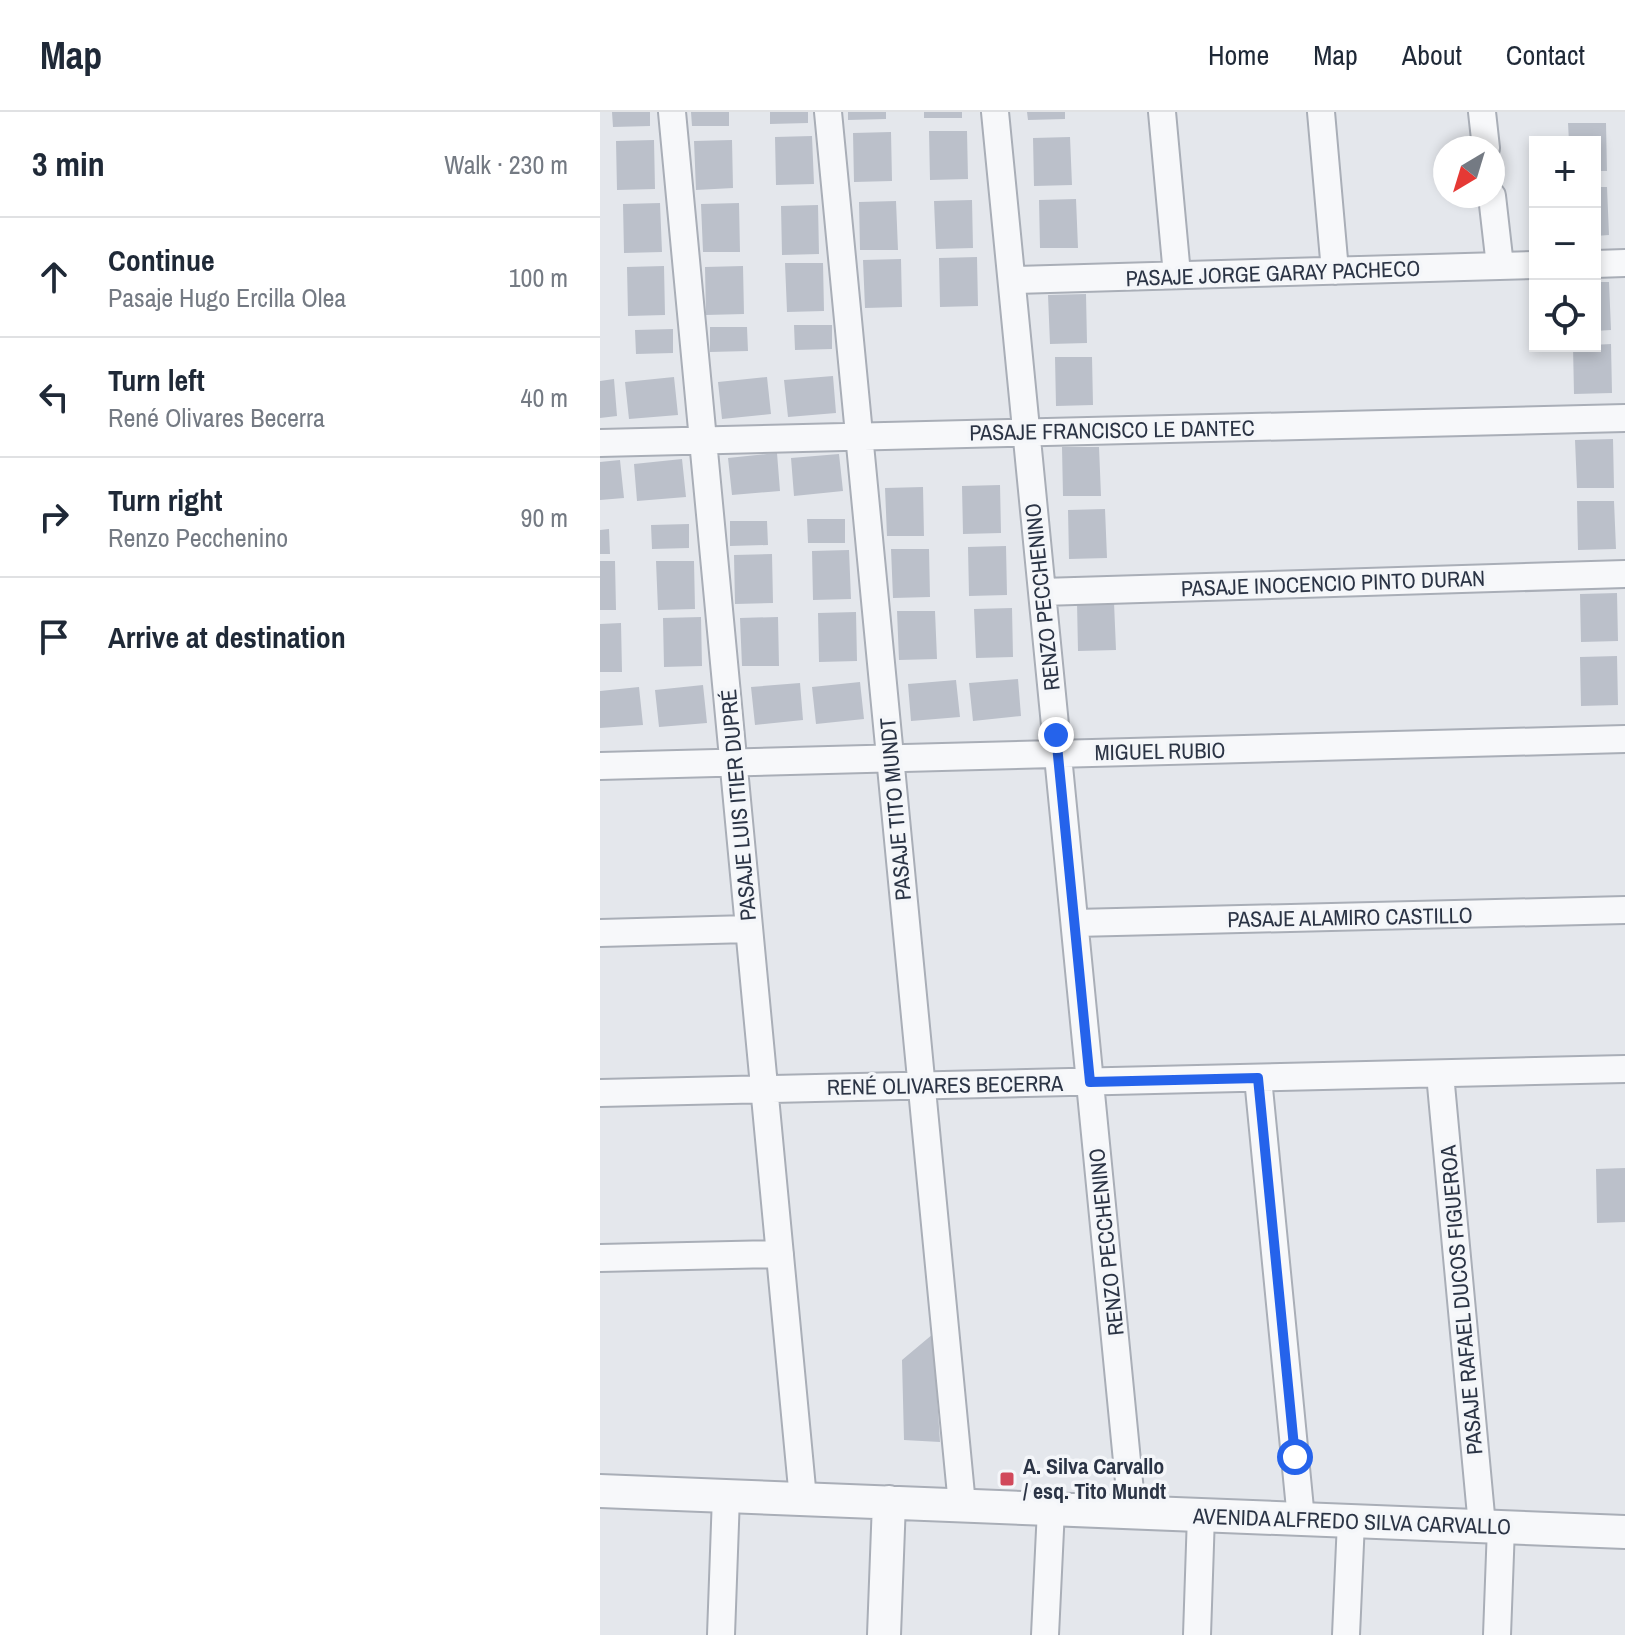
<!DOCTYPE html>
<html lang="en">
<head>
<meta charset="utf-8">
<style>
	body { margin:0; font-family:"Archivo Narrow",sans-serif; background:#f6f6f7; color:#1f2937 }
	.controls { position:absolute; right:24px; top:24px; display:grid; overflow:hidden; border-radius:0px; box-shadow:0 4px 12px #0003 }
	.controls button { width:72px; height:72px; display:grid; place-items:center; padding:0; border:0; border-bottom:2px solid #e0e1e3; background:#fff; color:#1f2937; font:40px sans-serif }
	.compass { position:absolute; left:833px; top:24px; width:72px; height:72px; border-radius:50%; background:#fff; box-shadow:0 4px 12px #0003; rotate:218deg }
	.stop { position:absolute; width:24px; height:24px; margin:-18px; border:6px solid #2563eb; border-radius:50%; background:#fff }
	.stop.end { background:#2563eb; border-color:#fff; box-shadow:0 2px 8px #0008 }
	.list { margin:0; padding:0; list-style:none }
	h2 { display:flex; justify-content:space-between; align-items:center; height:104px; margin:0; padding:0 32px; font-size:34px }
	h2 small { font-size:26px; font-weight:400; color:#747a83 }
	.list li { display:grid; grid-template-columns:52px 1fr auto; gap:24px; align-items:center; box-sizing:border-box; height:120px; padding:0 32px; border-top:2px solid #e0e1e3 }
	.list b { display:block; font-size:30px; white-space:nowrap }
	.list p { margin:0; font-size:26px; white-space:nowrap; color:#747a83 }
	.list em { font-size:26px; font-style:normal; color:#747a83 }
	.icon { flex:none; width:44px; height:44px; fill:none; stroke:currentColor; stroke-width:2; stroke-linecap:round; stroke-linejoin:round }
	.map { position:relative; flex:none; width:1025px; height:1523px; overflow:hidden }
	header { display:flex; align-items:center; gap:48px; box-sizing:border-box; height:112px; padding:0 40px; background:#fff; border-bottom:2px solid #e0e1e3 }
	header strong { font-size:38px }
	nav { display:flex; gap:44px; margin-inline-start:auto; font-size:28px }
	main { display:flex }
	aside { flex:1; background:#fff }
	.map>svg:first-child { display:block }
	.building { fill:#bbc0ca }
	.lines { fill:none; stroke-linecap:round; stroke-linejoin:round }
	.minor-casing { stroke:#a9aeb7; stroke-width:30 }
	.tertiary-casing { stroke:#a9aeb7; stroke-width:36 }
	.minor { stroke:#f7f8fa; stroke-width:26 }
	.tertiary { stroke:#f7f8fa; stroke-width:32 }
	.route { stroke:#2563eb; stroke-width:10 }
	.poi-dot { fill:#d1495b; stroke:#f4f6f9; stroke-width:3 }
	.labels { text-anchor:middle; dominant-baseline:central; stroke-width:7; stroke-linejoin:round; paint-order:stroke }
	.street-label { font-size:22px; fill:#2b3445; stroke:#f4f6f9 }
	.poi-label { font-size:22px; font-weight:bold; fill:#2b3445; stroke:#f4f6f9; text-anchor:start }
</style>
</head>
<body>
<header>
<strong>Map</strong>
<nav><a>Home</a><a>Map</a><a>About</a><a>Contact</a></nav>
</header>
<main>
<aside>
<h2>3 min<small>Walk · 230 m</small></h2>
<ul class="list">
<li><svg class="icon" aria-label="ahead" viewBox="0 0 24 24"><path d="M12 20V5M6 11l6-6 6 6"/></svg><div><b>Continue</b><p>Pasaje Hugo Ercilla Olea</p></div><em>100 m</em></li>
<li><svg class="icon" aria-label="left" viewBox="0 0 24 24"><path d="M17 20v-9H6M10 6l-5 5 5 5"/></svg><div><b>Turn left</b><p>René Olivares Becerra</p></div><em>40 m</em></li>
<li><svg class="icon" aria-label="right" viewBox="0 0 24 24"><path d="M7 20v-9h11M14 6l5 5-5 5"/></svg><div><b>Turn right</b><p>Renzo Pecchenino</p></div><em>90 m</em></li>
<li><svg class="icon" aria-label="arrive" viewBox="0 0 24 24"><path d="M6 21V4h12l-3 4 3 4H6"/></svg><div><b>Arrive at destination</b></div></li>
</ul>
</aside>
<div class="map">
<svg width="1025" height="1523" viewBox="0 0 1025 1523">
	<rect width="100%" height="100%" fill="#e4e7ec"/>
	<path class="building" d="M12,0h38v14l-37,1z
		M91,0h38v14h-37z
		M170,0h38v11l-38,1z
		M248,0h38v7l-38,1z
		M324,0h38v6h-38z
		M427,0h38v7l-37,1z
		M968,11h38l1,48h-12v-29h-26z
		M329,19h38l1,48 -38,1z
		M291,20l1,49 -38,1 -1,-49z
		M212,24l2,48 -38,1 -1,-48z
		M470,25l2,48 -38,1 -1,-48z
		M54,28l1,49 -38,1 -1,-49z
		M132,28l1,48 -37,2 -2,-49z
		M995,75h12l2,48 -14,1z
		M476,87l2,49h-38l-1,-48z
		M372,88l1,48 -37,1 -2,-48z
		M296,89l2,49h-38l-1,-48z
		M60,91l2,49 -38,1 -1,-49z
		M139,91l1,49h-37l-2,-48z
		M218,93l1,49 -37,1 -1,-49z
		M377,145l1,49 -38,1 -1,-49z
		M301,147l1,48 -37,1 -2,-48z
		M185,151h38l1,48 -37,1z
		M64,154l1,49 -37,1 -1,-49z
		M143,154l1,48 -38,1 -1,-48z
		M995,170h14l2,48 -16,1z
		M486,182l1,49 -37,1 -2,-49z
		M194,213h38v24l-37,1z
		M110,215h37l1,24 -38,1z
		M73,217v24l-37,1 -1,-24z
		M1011,232l1,49 -38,1 -1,-48z
		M455,245h37l1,48 -37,1z
		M233,264l3,37 -48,4 -4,-37z
		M74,265l4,38 -49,4 -4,-37z
		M167,265l4,37 -49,5 -4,-37z
		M14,267l3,37 -17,2v-37z
		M1013,327l1,49h-37l-2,-48z
		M462,335h37l2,49h-38z
		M177,341l3,38 -48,4 -4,-37z
		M239,342l4,37 -49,5 -3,-38z
		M82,347l4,38 -49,4 -3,-37z
		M20,348l4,38 -24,2v-38z
		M400,373l1,48 -38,1 -1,-48z
		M323,375l1,49h-37l-2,-48z
		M977,389h37l2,48 -38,1z
		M505,397l2,49 -38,1 -1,-49z
		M207,407h38v24h-37z
		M130,409h37l1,24 -38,1z
		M89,412v24l-37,1 -1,-24z
		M9,417l1,25h-10v-24z
		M406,434l1,49 -38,1 -1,-49z
		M291,437h38l1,48 -37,1z
		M249,438l2,49 -38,1 -1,-49z
		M172,442l1,49 -38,1 -1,-49z
		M0,449h15l1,49h-16z
		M56,449h38l1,48 -37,1z
		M1017,481l1,48 -37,1 -1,-48z
		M477,490h37l2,48 -38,1z
		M412,496l1,49 -37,1 -2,-49z
		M297,499h38l2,48 -38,1z
		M256,500l1,49 -38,1 -1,-49z
		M101,505l1,49 -38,1 -1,-49z
		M178,505l1,49h-37l-2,-48z
		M21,511l1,49h-22v-48z
		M1017,544l1,49 -37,1 -1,-49z
		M418,567l3,37 -48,5 -4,-38z
		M356,568l4,37 -49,4 -3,-37z
		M260,570l4,37 -48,5 -4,-37z
		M200,571l3,37 -48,5 -4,-38z
		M103,573l4,38 -48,4 -4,-37z
		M39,575l4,38 -43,3v-37z
		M1025,1056v54l-28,1 -1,-54z
		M333,1222l7,108 -36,-2 -2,-80z"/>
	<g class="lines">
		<g class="minor-casing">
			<path id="minor" d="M72,0l131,1387
				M228,0l134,1393
				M395,0l137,1400
				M562,0l15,163
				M721,0l14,159
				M882,0l4,36
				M892,84l8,70
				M995,152l30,-1
				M412,168l523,-15
				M0,331l1025,-25
				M442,480l583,-18
				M0,654l1025,-27
				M475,811l550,-13
				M0,821l149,-4
				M840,962l42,452
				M658,966l43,441
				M0,981l1025,-24
				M0,1146l180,-4
				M121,1523l5,-139
				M445,1523l6,-126
				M597,1523l4,-120
				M746,1523l5,-114
				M897,1523l4,-108"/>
		</g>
		<g class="tertiary-casing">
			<path id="tertiary" d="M0,1379l1025,41
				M284,1523l5,-133"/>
		</g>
		<use href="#minor" class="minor"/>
		<use href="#tertiary" class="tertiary"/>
	</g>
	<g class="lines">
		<path class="route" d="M456,623l34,347 168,-4 37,379"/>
	</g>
	<rect class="poi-dot" x="399" y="1359" width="16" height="16" rx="4"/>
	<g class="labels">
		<g class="street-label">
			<text transform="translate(673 161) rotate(-2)">PASAJE JORGE GARAY PACHECO</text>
			<text transform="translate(512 318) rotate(-1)">PASAJE FRANCISCO LE DANTEC</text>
			<text transform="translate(733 471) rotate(-2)">PASAJE INOCENCIO PINTO DURAN</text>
			<text transform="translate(442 485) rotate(-96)">RENZO PECCHENINO</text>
			<text transform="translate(560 639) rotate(-1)">MIGUEL RUBIO</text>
			<text transform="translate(138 693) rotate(-95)">PASAJE LUIS ITIER DUPRÉ</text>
			<text transform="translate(295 697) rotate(-95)">PASAJE TITO MUNDT</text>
			<text transform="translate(750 805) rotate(-1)">PASAJE ALAMIRO CASTILLO</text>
			<text transform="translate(345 973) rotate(-1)">RENÉ OLIVARES BECERRA</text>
			<text transform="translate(506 1130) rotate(-96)">RENZO PECCHENINO</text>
			<text transform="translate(861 1188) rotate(-95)">PASAJE RAFAEL DUCOS FIGUEROA</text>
			<text transform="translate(752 1409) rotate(2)">AVENIDA ALFREDO SILVA CARVALLO</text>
		</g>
		<g class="poi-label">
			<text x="423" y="1354">A. Silva Carvallo<tspan x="423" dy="25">/ esq. Tito Mundt</tspan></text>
		</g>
	</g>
</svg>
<div class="controls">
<button>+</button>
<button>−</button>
<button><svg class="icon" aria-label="locate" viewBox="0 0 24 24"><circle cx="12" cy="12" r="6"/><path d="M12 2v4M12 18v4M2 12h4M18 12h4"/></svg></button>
</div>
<svg class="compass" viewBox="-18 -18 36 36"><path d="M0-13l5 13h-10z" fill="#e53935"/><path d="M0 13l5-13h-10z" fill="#747a83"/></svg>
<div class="stop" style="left:695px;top:1345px"></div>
<div class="stop end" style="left:456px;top:623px"></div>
</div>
</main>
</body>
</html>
